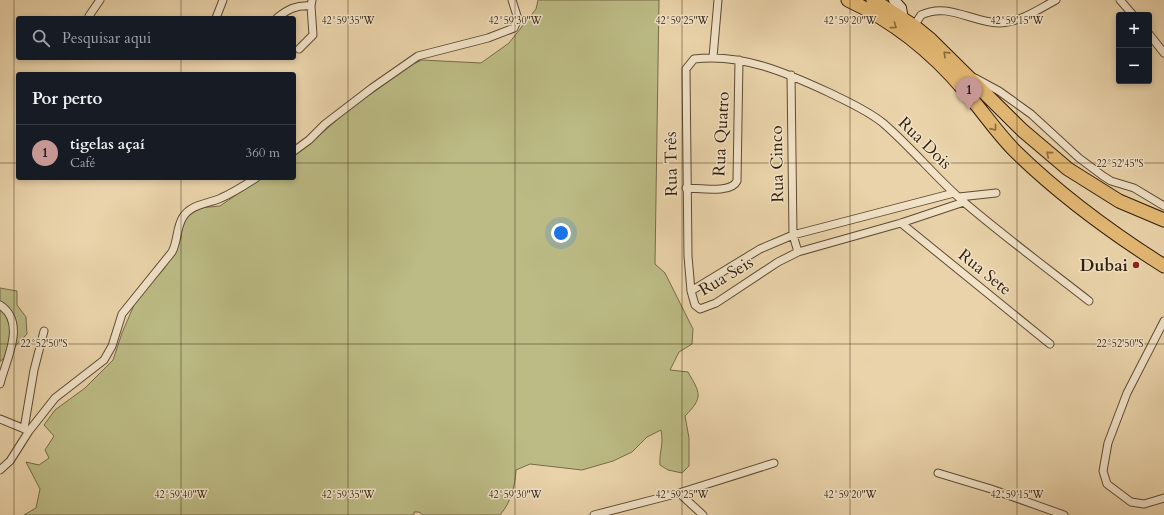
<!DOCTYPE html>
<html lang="pt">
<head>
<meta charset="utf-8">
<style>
	body { margin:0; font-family:Cardo,serif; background:#242831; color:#f1f3f6 }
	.controls { position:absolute; right:12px; top:12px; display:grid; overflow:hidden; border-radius:4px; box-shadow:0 2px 6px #0003 }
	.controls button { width:36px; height:36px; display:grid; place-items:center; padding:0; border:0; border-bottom:1px solid #363941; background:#171b24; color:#f1f3f6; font:20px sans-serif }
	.you { position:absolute; left:561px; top:233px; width:14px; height:14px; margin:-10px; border:3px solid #fff; border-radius:50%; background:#1a73e8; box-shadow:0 0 0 6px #1a73e833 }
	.badge { display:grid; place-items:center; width:26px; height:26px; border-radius:50%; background:#c59692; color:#111; font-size:13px; font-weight:700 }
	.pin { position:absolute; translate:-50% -33px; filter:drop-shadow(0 1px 2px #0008) }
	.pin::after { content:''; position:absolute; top:21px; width:14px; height:12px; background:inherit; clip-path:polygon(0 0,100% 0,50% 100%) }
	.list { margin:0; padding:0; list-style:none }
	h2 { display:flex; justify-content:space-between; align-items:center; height:52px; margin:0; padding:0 16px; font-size:17px }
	h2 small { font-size:13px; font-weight:400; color:#9ea1a6 }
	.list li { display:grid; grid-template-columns:26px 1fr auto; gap:12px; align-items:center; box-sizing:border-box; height:56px; padding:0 16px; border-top:1px solid #363941 }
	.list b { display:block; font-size:15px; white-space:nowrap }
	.list p { margin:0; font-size:13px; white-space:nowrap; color:#9ea1a6 }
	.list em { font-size:13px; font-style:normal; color:#9ea1a6 }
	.icon { flex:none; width:22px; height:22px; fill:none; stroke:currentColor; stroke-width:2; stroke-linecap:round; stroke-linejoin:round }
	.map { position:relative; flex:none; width:1164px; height:515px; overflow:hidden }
	.search { position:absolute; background:#171b24; box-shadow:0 2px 6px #0003; left:16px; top:16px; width:280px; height:44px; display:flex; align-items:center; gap:10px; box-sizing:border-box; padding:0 14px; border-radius:4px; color:#9ea1a6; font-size:15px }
	.panel { position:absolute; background:#171b24; box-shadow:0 2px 6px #0003; left:16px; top:72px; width:280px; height:108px; border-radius:4px }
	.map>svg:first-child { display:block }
	.green { fill:#bcbb85; stroke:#766c48 }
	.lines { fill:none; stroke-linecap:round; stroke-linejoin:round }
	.street-casing { stroke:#5e4b32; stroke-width:9 }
	.secondary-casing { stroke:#301e0a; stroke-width:12 }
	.highway-casing { stroke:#301e0a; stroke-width:15 }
	.street { stroke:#f1e2c8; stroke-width:7 }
	.secondary { stroke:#f1e2c8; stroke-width:10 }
	.highway { stroke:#e5ba75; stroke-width:13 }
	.oneway { stroke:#8a6c40 }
	.ticks { fill:none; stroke:#301e0a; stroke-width:1; stroke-opacity:0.45 }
	.poi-dot { fill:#8f2418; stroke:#f1e2c8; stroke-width:1.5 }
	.labels { text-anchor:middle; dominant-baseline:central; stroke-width:3; stroke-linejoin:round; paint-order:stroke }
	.street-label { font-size:17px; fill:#301e0a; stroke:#f1e2c8 }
	.poi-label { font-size:17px; font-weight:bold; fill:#301e0a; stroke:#f1e2c8; text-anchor:end }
	.ticks-label { font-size:10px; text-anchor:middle; fill:#301e0a; stroke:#f1e2c8; stroke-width:3; stroke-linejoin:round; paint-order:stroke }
</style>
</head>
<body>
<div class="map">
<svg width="1164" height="515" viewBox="0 0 1164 515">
	<rect width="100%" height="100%" fill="#ead3aa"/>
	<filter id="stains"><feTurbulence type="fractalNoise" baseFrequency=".005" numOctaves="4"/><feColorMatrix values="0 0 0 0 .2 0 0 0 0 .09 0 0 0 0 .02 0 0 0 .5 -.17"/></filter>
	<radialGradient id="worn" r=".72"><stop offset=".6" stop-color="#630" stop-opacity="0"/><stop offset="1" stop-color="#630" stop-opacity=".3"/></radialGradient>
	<path class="green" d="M538,0h121l-4,264 10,9 28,56 -1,15 -13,8 -9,18 18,2c12,21 16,25 -3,44l4,22v28l-7,7 -14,-3 -8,-5c-1,-13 4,-21 1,-35l-14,7 -15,15 -19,9 -31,9 -52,-6 -14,6c-1,17 -5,32 -16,45h-77l-4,-3h-5v3h-390l12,-7 4,-19 -14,-27 13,3 10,-7 -4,-8 9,-14 -10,-11 11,-15 30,-22 28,-28 9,-27 15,-35 27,-29 17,-31 1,-18 17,-12 21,-2 41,-28h33v-23l19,-14 48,-42 10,-5 40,-29 11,-5 59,3 28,-20 27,-34z
		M0,288l17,3v14l9,12 1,17 -27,28z"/>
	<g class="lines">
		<g class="street-casing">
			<path id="street" d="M1120,0l13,15
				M89,16l11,-16
				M216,18l7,-18
				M277,18c11,-9 19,-13 34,-12
				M914,26l7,-11c27,-13 50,7 78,8 20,0 40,-14 57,-23
				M1149,34l15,19
				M299,49l14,-14 -2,-29 1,-6
				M713,57l5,-57
				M791,75l2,160 5,17
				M975,78l24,13 32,23 48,44 24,18 8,5 23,7 30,18
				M294,151l15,-11 16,-16 47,-36 46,-32 70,-18 26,-10 4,-9 -6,-19
				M686,188c13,0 45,6 51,-7l2,-121
				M959,197l37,-4
				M964,202l-63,21 -103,29 -20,10 -62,41 -16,6 -5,-4 -4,-14 -3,-35 -2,-187 8,-10c48,-6 93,14 136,34 18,9 37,17 53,30 29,25 53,55 82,80 40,34 83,66 124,98
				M901,223l149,121
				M691,291l69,-42 33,-14 161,-42
				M0,305c27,18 6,54 0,79
				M1164,321l-37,72 -19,50 -5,28 4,13 24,18 13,2 20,-6
				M0,419l27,11
				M24,429l10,-59 10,-39
				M0,470l10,-9 19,-30 26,-33 49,-38 8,-14 10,-32 50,-62c6,-11 4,-24 11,-35 8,-13 25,-13 38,-19 12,-5 24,-13 35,-20
				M938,473l53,16 73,26
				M679,493l24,22
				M594,515l85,-22 95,-30"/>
		</g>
		<g class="secondary-casing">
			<path id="secondary" d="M894,0l7,8 2,11"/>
		</g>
		<g class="highway-casing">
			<path id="highway" d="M848,0c45,21 84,52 116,90 18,20 32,42 51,61 44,43 97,82 149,115
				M873,0l41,26 16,13 92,91 46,39 51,32 45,19"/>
		</g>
		<use href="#street" class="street"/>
		<use href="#secondary" class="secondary"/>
		<use href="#highway" class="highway"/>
	</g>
	<defs><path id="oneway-chevron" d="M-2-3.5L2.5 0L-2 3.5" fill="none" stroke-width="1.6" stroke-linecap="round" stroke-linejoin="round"/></defs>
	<g class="oneway">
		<use href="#oneway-chevron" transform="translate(894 26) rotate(36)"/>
		<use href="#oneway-chevron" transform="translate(946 54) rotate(-136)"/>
		<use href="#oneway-chevron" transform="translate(994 128) rotate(51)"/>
		<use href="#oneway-chevron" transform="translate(1049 154) rotate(-140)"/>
	</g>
	<path class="ticks" d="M14,0v515M181,0v18M348,0v515M515,0v515M682,0v515M850,0v515M1017,0v515M181,58v16M0,163h18M294,163h870M181,178v337M0,344h1164"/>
	<circle class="poi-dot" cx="1136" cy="265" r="4"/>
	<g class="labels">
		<g class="street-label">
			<text transform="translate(721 134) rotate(-87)">Rua Quatro</text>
			<text transform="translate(925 143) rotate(44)">Rua Dois</text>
			<text transform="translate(671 164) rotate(-91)">Rua Três</text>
			<text transform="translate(777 164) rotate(-91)">Rua Cinco</text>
			<text transform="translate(985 272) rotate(39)">Rua Sete</text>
			<text transform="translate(726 276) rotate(-31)">Rua Seis</text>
		</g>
		<g class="poi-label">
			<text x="1128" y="265">Dubai</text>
		</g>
	</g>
	<g class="ticks-label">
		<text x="348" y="24">42°59'35"W</text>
		<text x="515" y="24">42°59'30"W</text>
		<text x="682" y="24">42°59'25"W</text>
		<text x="850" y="24">42°59'20"W</text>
		<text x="1017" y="24">42°59'15"W</text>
		<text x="1120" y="167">22°52'45"S</text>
		<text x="44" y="347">22°52'50"S</text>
		<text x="1120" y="347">22°52'50"S</text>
		<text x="181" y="498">42°59'40"W</text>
		<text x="348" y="498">42°59'35"W</text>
		<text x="515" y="498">42°59'30"W</text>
		<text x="682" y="498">42°59'25"W</text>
		<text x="850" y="498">42°59'20"W</text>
		<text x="1017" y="498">42°59'15"W</text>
	</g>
	<rect width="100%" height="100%" filter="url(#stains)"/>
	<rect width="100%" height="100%" fill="url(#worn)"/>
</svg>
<div class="controls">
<button>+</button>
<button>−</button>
</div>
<div class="you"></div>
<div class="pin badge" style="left:969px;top:110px">1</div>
<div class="search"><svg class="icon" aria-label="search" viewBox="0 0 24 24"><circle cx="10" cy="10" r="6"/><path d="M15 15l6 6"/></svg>Pesquisar aqui</div>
<section class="panel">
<h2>Por perto<small></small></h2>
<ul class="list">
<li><span class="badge">1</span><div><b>tigelas açaí</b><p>Café</p></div><em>360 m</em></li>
</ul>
</section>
</div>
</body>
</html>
